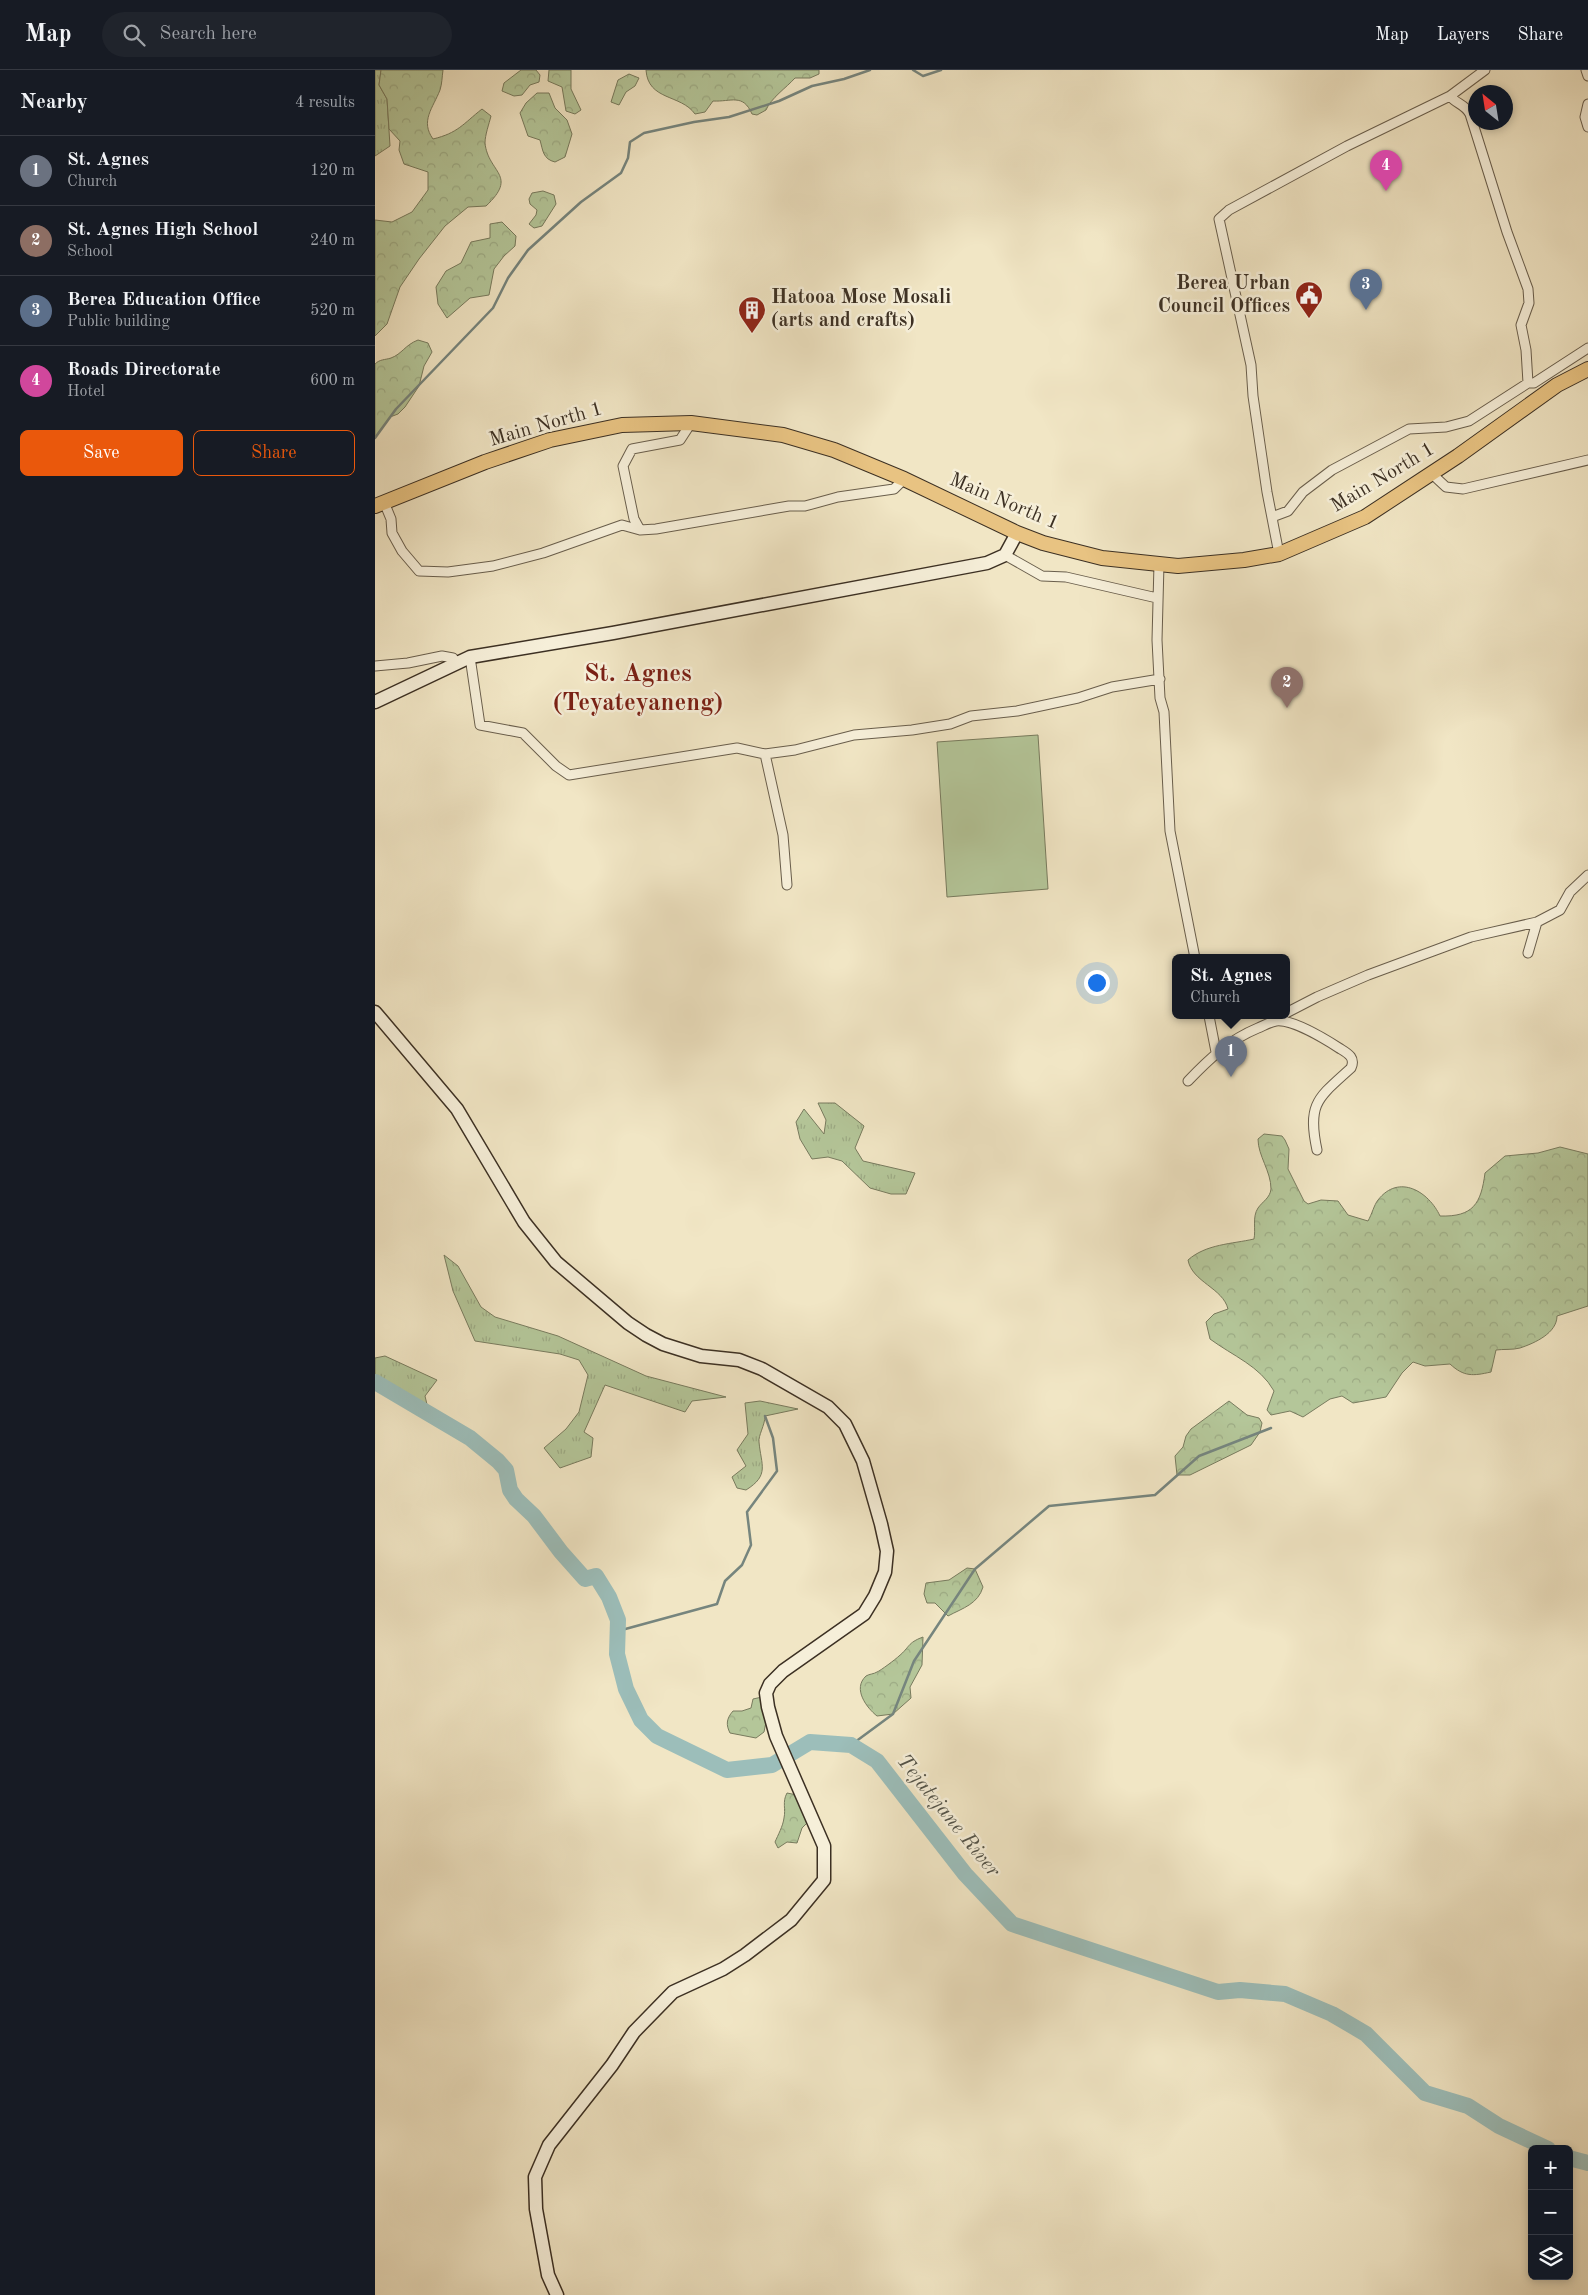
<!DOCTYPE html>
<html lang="en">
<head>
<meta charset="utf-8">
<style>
	body { margin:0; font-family:"Old Standard TT",serif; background:#20242c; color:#f1f3f6 }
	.controls { position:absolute; right:15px; bottom:15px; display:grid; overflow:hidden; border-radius:8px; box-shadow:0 2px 8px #0003 }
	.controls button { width:45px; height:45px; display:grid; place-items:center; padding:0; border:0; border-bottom:1px solid #363941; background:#171b24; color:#f1f3f6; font:25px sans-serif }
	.compass { position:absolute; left:1093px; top:15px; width:45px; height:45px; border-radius:50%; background:#171b24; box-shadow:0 2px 8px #0003; rotate:330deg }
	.you { position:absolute; left:721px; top:912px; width:18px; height:18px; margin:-12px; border:4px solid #fff; border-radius:50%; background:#1a73e8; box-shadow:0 0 0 8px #1a73e833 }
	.badge { display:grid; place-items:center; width:32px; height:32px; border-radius:50%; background:#ea580c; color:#fff; font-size:16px; font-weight:700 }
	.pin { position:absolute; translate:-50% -41px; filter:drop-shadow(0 1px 2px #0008) }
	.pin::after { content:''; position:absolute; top:26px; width:18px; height:15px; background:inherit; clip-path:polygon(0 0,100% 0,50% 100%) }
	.popup { position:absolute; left:797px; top:884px; width:118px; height:65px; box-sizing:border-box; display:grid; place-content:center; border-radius:8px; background:#171b24; filter:drop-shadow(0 1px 4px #0005); font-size:16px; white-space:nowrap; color:#9ea1a6 }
	.popup b { font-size:19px; color:#f1f3f6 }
	.popup::after { content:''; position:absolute; left:50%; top:100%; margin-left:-10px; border:10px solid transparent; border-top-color:#171b24 }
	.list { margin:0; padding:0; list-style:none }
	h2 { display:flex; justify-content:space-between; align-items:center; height:65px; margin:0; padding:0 20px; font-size:21px }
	h2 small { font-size:16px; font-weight:400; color:#9ea1a6 }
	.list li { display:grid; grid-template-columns:32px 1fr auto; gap:15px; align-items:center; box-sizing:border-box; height:70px; padding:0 20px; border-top:1px solid #363941 }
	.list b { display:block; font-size:19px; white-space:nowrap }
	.list p { margin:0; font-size:16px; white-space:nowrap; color:#9ea1a6 }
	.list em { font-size:16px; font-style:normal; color:#9ea1a6 }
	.actions { display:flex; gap:10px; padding:15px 20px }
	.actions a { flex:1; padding:11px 0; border:1px solid #ea580c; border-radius:8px; text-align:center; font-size:18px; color:#ea580c }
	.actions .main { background:#ea580c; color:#fff }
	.icon { flex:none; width:28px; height:28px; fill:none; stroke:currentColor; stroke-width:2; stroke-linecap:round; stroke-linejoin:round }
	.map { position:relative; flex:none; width:1213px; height:2225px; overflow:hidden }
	header { display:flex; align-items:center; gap:30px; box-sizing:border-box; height:70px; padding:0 25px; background:#171b24; border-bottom:1px solid #363941 }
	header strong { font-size:24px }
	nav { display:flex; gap:28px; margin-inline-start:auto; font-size:18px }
	.search { width:350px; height:45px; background:#20242c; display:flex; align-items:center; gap:12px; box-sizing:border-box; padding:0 18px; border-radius:28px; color:#9ea1a6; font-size:19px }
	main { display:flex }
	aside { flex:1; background:#171b24 }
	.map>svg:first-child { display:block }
	.grass { fill:url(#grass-tufts); stroke:#787b5e }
	.forest { fill:url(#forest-crowns); stroke:#787b5e }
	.garden { fill:#b4c699; stroke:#787b5e }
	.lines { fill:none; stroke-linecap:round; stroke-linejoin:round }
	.stream { stroke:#76857e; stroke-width:2.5 }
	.river { stroke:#9cbeba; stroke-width:16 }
	.street-casing { stroke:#695e4c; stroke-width:11 }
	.secondary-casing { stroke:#3c3023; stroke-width:15 }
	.primary-casing { stroke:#3c3023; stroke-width:16 }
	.street { stroke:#f6efd9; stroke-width:9 }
	.secondary { stroke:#f6efd9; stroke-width:12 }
	.primary { stroke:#e8c382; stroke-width:14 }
	.labels { text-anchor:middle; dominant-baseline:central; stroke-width:5; stroke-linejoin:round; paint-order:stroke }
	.poi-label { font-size:20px; font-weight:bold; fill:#3c3023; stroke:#f6efd9; text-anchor:end }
	.street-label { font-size:20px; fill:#3c3023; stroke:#f6efd9 }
	.water-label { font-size:21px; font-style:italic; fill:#545449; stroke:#f6efd9 }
	.district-label { font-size:25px; font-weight:bold; fill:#7a1f14; stroke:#f6efd9 }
</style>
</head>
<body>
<header>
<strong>Map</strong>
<div class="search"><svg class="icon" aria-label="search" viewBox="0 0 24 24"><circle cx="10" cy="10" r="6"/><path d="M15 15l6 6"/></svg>Search here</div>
<nav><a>Map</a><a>Layers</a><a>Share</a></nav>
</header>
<main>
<aside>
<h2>Nearby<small>4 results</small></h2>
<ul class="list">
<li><span class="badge" style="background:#6b7280">1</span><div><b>St. Agnes</b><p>Church</p></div><em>120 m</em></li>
<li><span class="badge" style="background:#8d6e63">2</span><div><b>St. Agnes High School</b><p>School</p></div><em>240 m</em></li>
<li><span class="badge" style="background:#5c6f8a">3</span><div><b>Berea Education Office</b><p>Public building</p></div><em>520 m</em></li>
<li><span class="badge" style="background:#d1479c">4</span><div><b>Roads Directorate</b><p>Hotel</p></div><em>600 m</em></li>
</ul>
<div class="actions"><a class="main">Save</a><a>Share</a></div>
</aside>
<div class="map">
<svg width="1213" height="2225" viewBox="0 0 1213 2225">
	<defs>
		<pattern id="grass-tufts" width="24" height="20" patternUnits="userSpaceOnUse" patternTransform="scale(1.25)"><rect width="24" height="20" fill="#b4c699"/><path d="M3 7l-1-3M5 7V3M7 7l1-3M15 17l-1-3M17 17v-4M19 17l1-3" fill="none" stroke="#9caa84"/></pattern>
		<pattern id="forest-crowns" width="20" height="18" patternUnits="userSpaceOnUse" patternTransform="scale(1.25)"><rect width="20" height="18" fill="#b4c699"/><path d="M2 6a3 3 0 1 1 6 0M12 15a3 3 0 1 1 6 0" fill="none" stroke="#9caa84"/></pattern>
	</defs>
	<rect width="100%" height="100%" fill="#f1e6c5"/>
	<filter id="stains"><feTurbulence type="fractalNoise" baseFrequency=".004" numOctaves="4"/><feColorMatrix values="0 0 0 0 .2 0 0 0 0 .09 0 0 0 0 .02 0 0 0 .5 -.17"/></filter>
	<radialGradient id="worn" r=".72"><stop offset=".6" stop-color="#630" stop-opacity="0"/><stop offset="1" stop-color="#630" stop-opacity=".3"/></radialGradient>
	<path class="grass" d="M0,0h6l-2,15 8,14 3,47 -15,10z
		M443,1033h17l29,23 -9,22 8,13 52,12 -9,21h-15l-21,-6 -28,-27 -14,-4 -16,2 -12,-20 -4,-17 8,-13 20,25 2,-14z
		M69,1185l14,11 23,41 14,10 63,19 88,40 80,21 -34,4 -7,11 -80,-27 -21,47 9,6 -2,19 -31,11 -16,-20 22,-19 13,-17 9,-37 -9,-15 -19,-6 -85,-13 -22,-50z
		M10,1286l52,24 -12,16 4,17 -54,-31v-24z
		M385,1331l38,8 -33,7c0,9 -7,20 -6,26 2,23 11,33 -13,48l-9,-2 -5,-11 14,-11 -9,-16 11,-16 -3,-31z"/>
	<path class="forest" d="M6,0h62c-1,7 -1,14 -3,20 -7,18 -20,31 -7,49 25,-6 30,-15 49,-30l9,7c-2,8 -6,19 -6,27 3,30 34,32 1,63l-18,1 -23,19 -26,33 -19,28 -13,37 -12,12v-116l17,2 20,-10 16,-22v-18l-24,-8 -5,-14 1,-9 -11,-12 -2,-30 -8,-14z
		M146,0h15l4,5 -1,7 -9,3 -8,10 -8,1 -12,-5 2,-8z
		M174,0h22v19l10,21 -6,4 -9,-3 -4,-24 -14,-6z
		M271,0h173v4l-9,4h-15c-9,10 -24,20 -29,32l-9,5 -5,-1c-9,-21 -21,-12 -39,-13l-8,11 -10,2c-14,-20 -47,-13 -49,-44z
		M254,4l10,4 -4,8 -9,6 -7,13 -8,-3 7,-22z
		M162,23h12l6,15 12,12 5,14 -7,23 -10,5c-12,-3 -12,-11 -15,-22l-12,-4 -8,-23 6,-10z
		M168,121l11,4 2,9 -14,22 -8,2 -5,-4 7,-9 1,-5 -7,-6 -1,-5 3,-6z
		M127,152l14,14 -1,10 -11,10 -10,13 -5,26 -19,3 -23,20 -9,-14 -2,-17 10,-16 15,-8 10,-21 19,-4v-14z
		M43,270l10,3 4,9 -8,14 -5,20 -14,21 -7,7 -8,3 -15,20v-73c5,-5 10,-4 16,-6 11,-4 14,-13 27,-18z
		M889,1064l18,2 3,4 4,9 -1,20 16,32 4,3 13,-4 17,1 10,14 20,6c4,-7 6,-16 10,-21 21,-27 51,-8 62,16 33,1 41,-12 45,-43l20,-17 33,-3 22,-6 28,7v152l-31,10c0,17 -22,27 -37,32 -7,2 -17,1 -24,2l-5,22c-18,4 -27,5 -41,-8l-25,2 -12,-4 -11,11 -16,24 -33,6 -11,-7 -12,3 -27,18 -13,-6 -19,4 -4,-5 7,-19c-14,-25 -41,-35 -64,-52l-4,-17 8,-8 14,-5c-5,-21 -36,-27 -40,-49 18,-16 44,-16 66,-21 2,-10 -2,-22 4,-31 5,-7 12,-10 13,-19 0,-18 -13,-33 -13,-50z
		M854,1331l18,14 12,3 3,5 -2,9 -9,13 -61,30h-13l-2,-19 8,-9 3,-11 5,-7z
		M592,1498l8,1 8,18c-5,17 -20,21 -35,29l-13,-13h-8l-3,-9 2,-11 23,-3z
		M548,1567l-1,28 -12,22 1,11 -18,16 -16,2c-10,-8 -25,-27 -11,-40 3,-2 8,-2 11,-4 3,-1 19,-13 22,-16 11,-9 8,-13 24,-19z
		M387,1627l4,25 -2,10 -8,6 -26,-5c-4,-8 -4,-14 3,-22h9l9,-3 2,-9z
		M412,1723l10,2 10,28 -5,5 -5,15 -10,-1 -9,6 -3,-6c3,-7 8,-16 9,-24 2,-9 -2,-16 3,-25z"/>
	<path class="garden" d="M663,665l10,154 -101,8 -10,-155z"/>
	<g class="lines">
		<path class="stream" d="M538,0l10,6 18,-6
			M0,368l21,-29 97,-101 15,-30 20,-28 53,-48 40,-29 7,-15 2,-16 14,-9 50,-11 35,-5 50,-16 33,-15 32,-7 26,-9
			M243,1561l99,-27 8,-23 17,-16 9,-20 -4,-33 30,-41 -4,-33 -8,-22
			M476,1675l42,-31 21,-53 61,-92 74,-63 106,-11 44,-39 72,-28"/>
		<path class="river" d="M0,1312l95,56 28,23 8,9 4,20 6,9 18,17 27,36 24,27 11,-3 13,21 9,23 -1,34 9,35 15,31 16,16 70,34 45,-5 38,-23 41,3 26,16 88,113 47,50 206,68 22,-2 45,4 47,20 34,20 59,59 43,13 31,20 49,23
			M1194,2088l19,5"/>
		<g class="street-casing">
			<path id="street" d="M1211,0l2,6
				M1075,26l35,-26
				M1213,34l-3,13 3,10
				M1057,404l14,13 17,2 125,-29
				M9,432l7,17 1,14 10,18 17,20 29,1 45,-6 50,-13 79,-28 18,5 16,-1 133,-23h16l33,-9 56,-8 10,-10
				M897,447l16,-6 15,-19 29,-22 77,-41 37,-2 23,-6 59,-38h6l54,-35
				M265,460l-6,-11 -11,-53 9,-17 48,-9 11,-17
				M904,484l-12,-62 -14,-96 -2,-31 -32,-146 10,-9 118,-64 103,-50c6,8 15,8 20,18l37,118 21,57 1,14 -8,22 5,25 2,33
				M630,485l37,21 24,1 91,21
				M784,494l-2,76 3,58 4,14 6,119 25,127
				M95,587l10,68 43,8 33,33 13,9 168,-27 28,6
				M0,596l33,-3 34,-7 11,2 3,4
				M412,815l-4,-50 -18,-81 30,-4 59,-15 58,-5 38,-6 21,-8 46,-5 61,-13 34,-11 48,-8
				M1153,883l9,-31 23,-12 10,-18 18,-17
				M911,943l31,-16 51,-22 103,-38 66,-15
				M834,946l7,36
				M813,1011c21,-22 41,-41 70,-53 5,-2 12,-6 18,-7 16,-2 49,18 63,27 8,5 17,9 12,20 -33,30 -44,35 -34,82"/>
		</g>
		<g class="secondary-casing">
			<path id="secondary" d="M0,632l95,-45 143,-24 374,-70 18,-8 12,-22
				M0,942l82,97 67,113 32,40 72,61 18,12 17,9 38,12 38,4 23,9 66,38 17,17 18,37 18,63 6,27 -2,21 -10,24 -11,18 -81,57 -13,13 -4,9 2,14 8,29 48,110v34l-33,40 -46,35 -22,14 -50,23 -39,40 -22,33 -63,80 -14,32 1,32 12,66 9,20"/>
		</g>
		<g class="primary-casing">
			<path id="primary" d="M0,436l110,-44 65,-22 72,-15 69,-2 92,12 51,15 70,29 113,54 26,10 59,15 76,8 66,-6 35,-6 86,-37 93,-61 99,-71 31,-16"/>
		</g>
		<use href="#street" class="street"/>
		<use href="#secondary" class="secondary"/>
		<use href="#primary" class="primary"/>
	</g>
	<defs>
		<g id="civic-pin" transform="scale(1.4375)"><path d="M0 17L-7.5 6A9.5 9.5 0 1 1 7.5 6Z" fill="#8f2418" stroke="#f6efd9"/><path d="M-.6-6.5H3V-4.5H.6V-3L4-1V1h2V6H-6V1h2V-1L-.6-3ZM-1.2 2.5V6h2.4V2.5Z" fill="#fff"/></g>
		<g id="building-pin" transform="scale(1.4375)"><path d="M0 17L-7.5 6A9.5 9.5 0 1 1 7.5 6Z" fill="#8f2418" stroke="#f6efd9"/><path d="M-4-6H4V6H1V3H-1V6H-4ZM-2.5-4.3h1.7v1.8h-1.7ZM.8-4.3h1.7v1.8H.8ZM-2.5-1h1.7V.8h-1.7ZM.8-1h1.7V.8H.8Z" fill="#fff"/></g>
	</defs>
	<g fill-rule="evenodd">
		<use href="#civic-pin" x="934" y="225"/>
		<use href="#building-pin" x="377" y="240"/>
	</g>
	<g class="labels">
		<g class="poi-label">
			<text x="915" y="214">Berea Urban<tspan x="915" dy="23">Council Offices</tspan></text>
			<text x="396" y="228" text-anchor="start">Hatooa Mose Mosali<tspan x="396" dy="23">(arts and crafts)</tspan></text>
		</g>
		<g class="street-label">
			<text transform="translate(171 355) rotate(-16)">Main North 1</text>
			<text transform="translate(1008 408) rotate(-31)">Main North 1</text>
			<text transform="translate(629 432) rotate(23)">Main North 1</text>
		</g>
		<g class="water-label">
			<text transform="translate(573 1746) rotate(51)">Tejatejane River</text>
		</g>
		<g class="district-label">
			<text x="263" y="604">St. Agnes<tspan x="263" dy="29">(Teyateyaneng)</tspan></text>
		</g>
	</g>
	<rect width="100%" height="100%" filter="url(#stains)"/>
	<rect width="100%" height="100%" fill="url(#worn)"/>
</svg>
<div class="controls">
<button>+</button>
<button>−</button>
<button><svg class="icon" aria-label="layers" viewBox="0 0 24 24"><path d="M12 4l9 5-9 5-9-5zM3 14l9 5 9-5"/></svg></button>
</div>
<svg class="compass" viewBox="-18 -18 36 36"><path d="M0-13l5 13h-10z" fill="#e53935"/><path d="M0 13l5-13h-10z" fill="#9ea1a6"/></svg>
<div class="you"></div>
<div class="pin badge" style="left:856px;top:1007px;background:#6b7280">1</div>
<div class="popup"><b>St. Agnes</b>Church</div>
<div class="pin badge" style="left:912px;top:638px;background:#8d6e63">2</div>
<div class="pin badge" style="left:991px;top:240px;background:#5c6f8a">3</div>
<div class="pin badge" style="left:1011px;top:121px;background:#d1479c">4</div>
</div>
</main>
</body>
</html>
